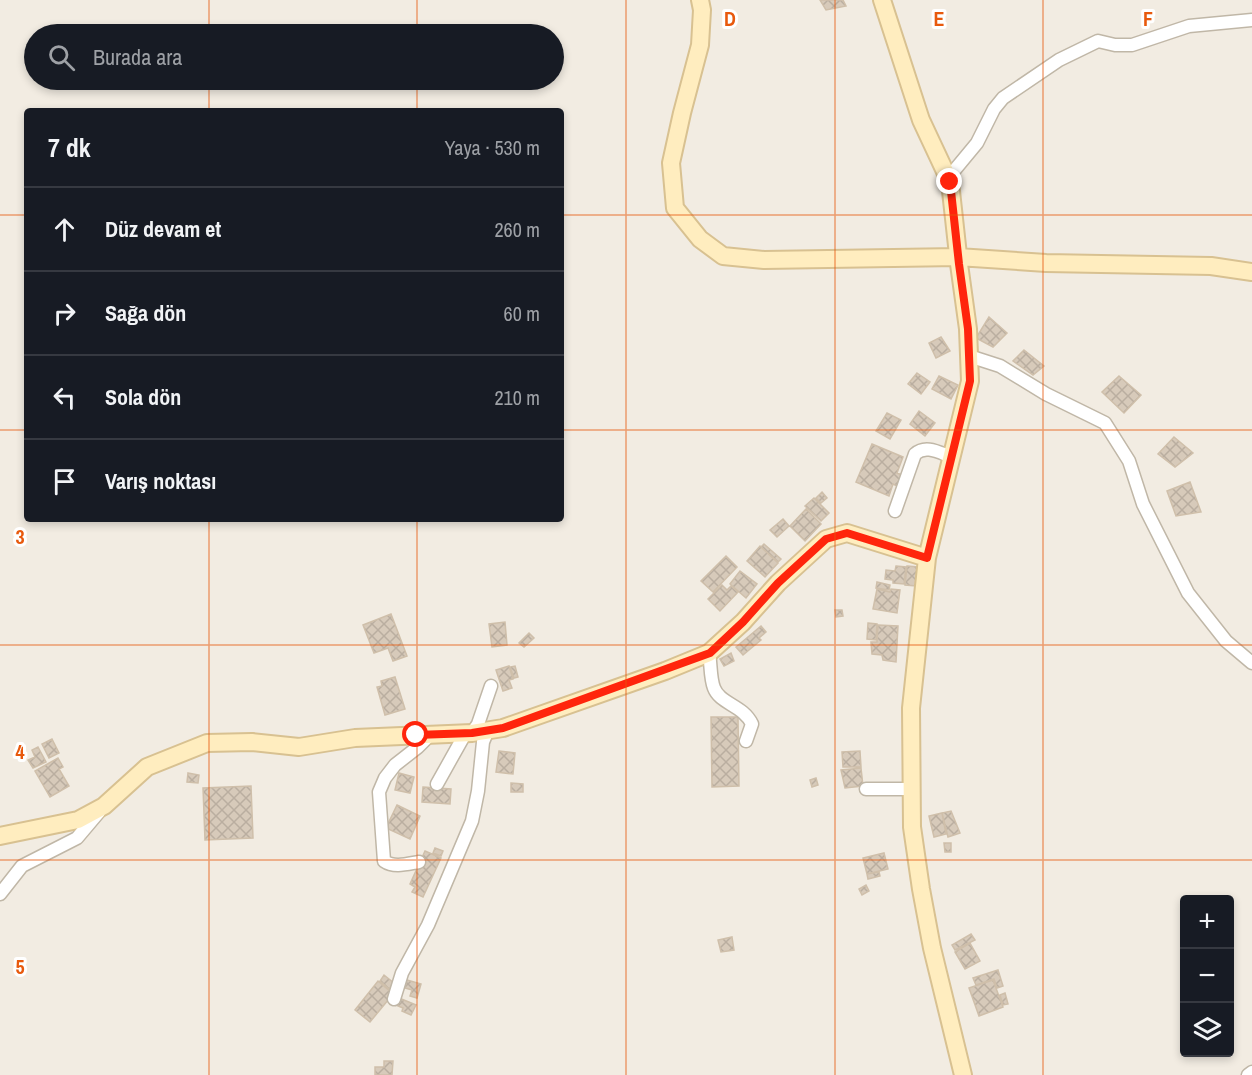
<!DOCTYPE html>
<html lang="tr">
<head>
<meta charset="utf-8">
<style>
	body { margin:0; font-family:"Archivo Narrow",sans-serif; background:#242831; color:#f1f3f6 }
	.controls { position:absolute; right:18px; bottom:18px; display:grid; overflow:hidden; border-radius:6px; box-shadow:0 3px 9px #0003 }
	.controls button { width:54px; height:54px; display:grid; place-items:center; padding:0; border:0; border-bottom:2px solid #363941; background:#171b24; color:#f1f3f6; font:30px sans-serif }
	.stop { position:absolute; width:18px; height:18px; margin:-14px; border:4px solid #ff250c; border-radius:50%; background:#fff }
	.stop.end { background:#ff250c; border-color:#fff; box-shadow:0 2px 6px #0008 }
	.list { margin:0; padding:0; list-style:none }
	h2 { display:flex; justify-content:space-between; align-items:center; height:78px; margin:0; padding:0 24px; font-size:26px }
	h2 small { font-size:20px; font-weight:400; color:#9ea1a6 }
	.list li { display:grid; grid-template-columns:39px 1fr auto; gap:18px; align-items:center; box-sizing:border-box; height:84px; padding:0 24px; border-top:2px solid #363941 }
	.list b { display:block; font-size:22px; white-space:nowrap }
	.list em { font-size:20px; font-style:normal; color:#9ea1a6 }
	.icon { flex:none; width:33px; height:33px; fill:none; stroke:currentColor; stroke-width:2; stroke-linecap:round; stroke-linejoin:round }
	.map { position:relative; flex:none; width:1252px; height:1075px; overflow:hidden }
	.search { position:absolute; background:#171b24; box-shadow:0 3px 9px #0003; left:24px; top:24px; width:540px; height:66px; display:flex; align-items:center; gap:15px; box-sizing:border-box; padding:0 21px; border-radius:33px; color:#9ea1a6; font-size:22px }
	.panel { position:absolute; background:#171b24; box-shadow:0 3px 9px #0003; left:24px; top:108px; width:540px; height:414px; border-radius:6px }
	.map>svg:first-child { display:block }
	.building { fill:url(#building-cross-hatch); stroke:#cfbfaa; stroke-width:1.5 }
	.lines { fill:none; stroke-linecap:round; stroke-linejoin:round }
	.street-casing { stroke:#c0b7a7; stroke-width:15 }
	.secondary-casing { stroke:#d8c191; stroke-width:20 }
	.street { stroke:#fff; stroke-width:12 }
	.secondary { stroke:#ffedbf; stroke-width:16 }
	.route { stroke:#ff250c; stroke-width:8 }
	.grid { fill:none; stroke:#e8590c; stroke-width:1.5; stroke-opacity:0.55 }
	.grid-label { font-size:20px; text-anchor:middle; font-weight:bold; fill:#e8590c; stroke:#fff; stroke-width:6; stroke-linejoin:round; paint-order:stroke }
</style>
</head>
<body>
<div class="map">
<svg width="1252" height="1075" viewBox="0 0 1252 1075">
	<defs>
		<pattern id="building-cross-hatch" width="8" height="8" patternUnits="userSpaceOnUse" patternTransform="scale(1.5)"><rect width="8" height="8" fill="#d7caba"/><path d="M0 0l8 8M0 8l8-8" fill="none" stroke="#baaea0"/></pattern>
	</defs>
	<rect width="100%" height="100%" fill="#f2ece2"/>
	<path class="building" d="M820,0h23l3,6 -20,4z
		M989,317l18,16 -14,14 -17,-9z
		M941,337l9,14 -14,7 -7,-15z
		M1024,350l20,16 -11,9 -20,-14z
		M917,373l13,9 -9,12 -13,-10z
		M939,376l19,9 -7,14 -19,-10z
		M1119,376l22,19 -17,18 -22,-21z
		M919,411l16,12 -10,13 -15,-12z
		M887,413l14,7 -11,19 -14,-8z
		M1174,437l19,16 -18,14 -17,-13z
		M872,444l31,13 -6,16 5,2 -5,11 -4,-2 -4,12 -33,-14z
		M1190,482l11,30 -25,4 -9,-25z
		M822,492l5,6 -6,5 -5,-5z
		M814,498l15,15 -8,8 -16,-15z
		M806,509l15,15 -16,17 -15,-15z
		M783,519l6,7 -12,11 -7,-7z
		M764,544l17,15 -3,3 -17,-15z
		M760,546l18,17 -13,14 -18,-16z
		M726,556l11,11 -24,25 -12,-11z
		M896,566l10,1 -2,17 -11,-1v-3l-8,-1 1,-9 9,1z
		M907,566l11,1 -2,19 -11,-1z
		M740,571l17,13 -11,14 -16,-14z
		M877,582l13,3 -1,5 -13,-2z
		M722,585l5,5 4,-4 7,6 -18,19 -12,-12z
		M877,589l13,3 1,-3 9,1 -3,23 -24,-4z
		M835,610h7l1,6 -7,1z
		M391,614l16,42 -14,5 -5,-13 -14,5 -11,-28z
		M505,622l2,23 -15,2 -3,-23z
		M868,623l9,1 -1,16 -9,-1z
		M878,625l20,1 -2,36 -13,-2 -1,-5 -10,-1 -1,-12h6z
		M761,626l5,6 -7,6 2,2 -18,15 -7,-8z
		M529,633l5,5 -10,9 -5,-4z
		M731,653l3,8 -10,5 -4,-7z
		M509,666l4,13 -4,1 3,8 -9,3 -7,-21z
		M515,666l3,11 -4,1 -4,-11z
		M395,677l10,32 -20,6 -8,-28 5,-1 -1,-5z
		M711,717h27l1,69 -27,1z
		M52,739l7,14 -10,5 -7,-14z
		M38,747l8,15 -13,6 -5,-8 7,-3 -3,-7z
		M499,751l16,2 -2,21 -17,-2z
		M860,751l1,16h-18l-1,-15z
		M58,758l5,9 -4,2 10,17 -19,11 -15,-26z
		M861,768l2,18 -18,2 -4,-18z
		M188,773l11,2 -1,8 -11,-1z
		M399,773l15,4 -4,16 -15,-3z
		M816,778l2,7 -6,2 -2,-7z
		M511,783l12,1v8h-12z
		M251,786l2,52 -48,2 -2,-52z
		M423,787l28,2 -1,15 -28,-2z
		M397,805l23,11 -10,23 -24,-11z
		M951,811l9,22 -12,4 -6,-24z
		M942,813l4,21 -12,3 -5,-21z
		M944,843h7v9h-6z
		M435,848l8,3 -2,5 -8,-3z
		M425,851l16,7 -18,39 -11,-5 3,-5 -5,-3z
		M884,853l4,16 -21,5 -4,-16z
		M879,872l1,4 -12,3 -1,-5z
		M866,885l3,6 -7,4 -3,-6z
		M971,934l4,6 -20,10 -3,-5z
		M732,937l2,13 -13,2 -3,-12z
		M970,943l10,18 -15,8 -10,-17z
		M998,970l5,16 -6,2 -3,-9 -18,6 -3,-7z
		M384,975l10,8 -5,6 -9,-8z
		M407,980l14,4 -4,14 -7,-2 2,-6 -7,-2z
		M993,980l10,27 -24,9 -10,-28z
		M378,981l15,13 -23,28 -15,-12z
		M1005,993l3,11 -5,1 -3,-10z
		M399,998l17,7 -5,10 -9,-4 1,-3 -7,-3z
		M384,1061h9l-1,14h-17v-8h9z"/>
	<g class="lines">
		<g class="street-casing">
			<path id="street" d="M948,178l29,-35 17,-34 9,-11 56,-38 39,-19 17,4h17l57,-19 63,-6
				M969,356l31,10 46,28 59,29 24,38 14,43 45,89 38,48 26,22
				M895,511l20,-57c11,-10 25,-1 37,3
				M709,653c2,11 1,25 5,35 6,16 29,17 38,36l-6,17
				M472,733l6,-9 13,-38
				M437,784l28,-50
				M866,789h45
				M419,862c-12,2 -25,6 -35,-1l-5,-69 6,-14 10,-13 23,-18 12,-12
				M0,894l22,-28 55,-28 22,-26
				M394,999l8,-26 26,-48 44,-104 6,-30 5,-49 5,-12
				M1248,1075l4,-3"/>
		</g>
		<g class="secondary-casing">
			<path id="secondary" d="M700,0l2,10 -2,35 -18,68 -11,50 4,45 25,31 23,17 41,4 194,-3 88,6 165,3 41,6
				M882,0l39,120 29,62 9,82 9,65 2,52 -43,177 -16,150 1,119 9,62 11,59 31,127
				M0,836l78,-16 26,-14 43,-39 60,-24 45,-1 47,5 56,-9 117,-5 31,-5 162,-57 44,-18 34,-31 35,-39 48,-44 21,-6 80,25"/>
		</g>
		<use href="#street" class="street"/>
		<use href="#secondary" class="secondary"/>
	</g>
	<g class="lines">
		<path class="route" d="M416,735l56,-2 31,-5 207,-75 33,-31 35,-39 48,-44 21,-6 80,25 43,-177 -2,-52 -9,-65 -9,-82"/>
	</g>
	<path class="grid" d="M209,0v34M417,0v34M626,0v1075M835,0v1075M1043,0v1075M209,80v31M417,80v31M0,215h27M561,215h691M0,430h27M561,430h691M209,519v556M417,519v556M0,645h1252M0,860h1252"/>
	<g class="grid-label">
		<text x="730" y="26">D</text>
		<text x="939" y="26">E</text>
		<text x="1148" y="26">F</text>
		<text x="20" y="544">3</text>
		<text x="20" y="759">4</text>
		<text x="20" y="974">5</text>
	</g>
</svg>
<div class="controls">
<button>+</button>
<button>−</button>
<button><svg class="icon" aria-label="layers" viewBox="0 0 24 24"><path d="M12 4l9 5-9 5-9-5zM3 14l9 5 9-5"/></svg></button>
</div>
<div class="stop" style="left:416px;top:735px"></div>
<div class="stop end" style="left:950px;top:182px"></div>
<div class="search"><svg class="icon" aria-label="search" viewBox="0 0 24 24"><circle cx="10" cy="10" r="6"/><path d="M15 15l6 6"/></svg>Burada ara</div>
<section class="panel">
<h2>7 dk<small>Yaya · 530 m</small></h2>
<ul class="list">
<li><svg class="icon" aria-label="ahead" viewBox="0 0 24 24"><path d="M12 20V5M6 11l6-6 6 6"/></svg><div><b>Düz devam et</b></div><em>260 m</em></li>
<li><svg class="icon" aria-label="right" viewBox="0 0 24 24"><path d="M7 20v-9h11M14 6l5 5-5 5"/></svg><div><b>Sağa dön</b></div><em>60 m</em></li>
<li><svg class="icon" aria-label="left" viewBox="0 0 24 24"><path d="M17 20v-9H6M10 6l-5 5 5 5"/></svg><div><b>Sola dön</b></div><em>210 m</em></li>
<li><svg class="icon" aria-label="arrive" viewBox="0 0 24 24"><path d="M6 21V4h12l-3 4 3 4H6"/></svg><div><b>Varış noktası</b></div></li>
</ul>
</section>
</div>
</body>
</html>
